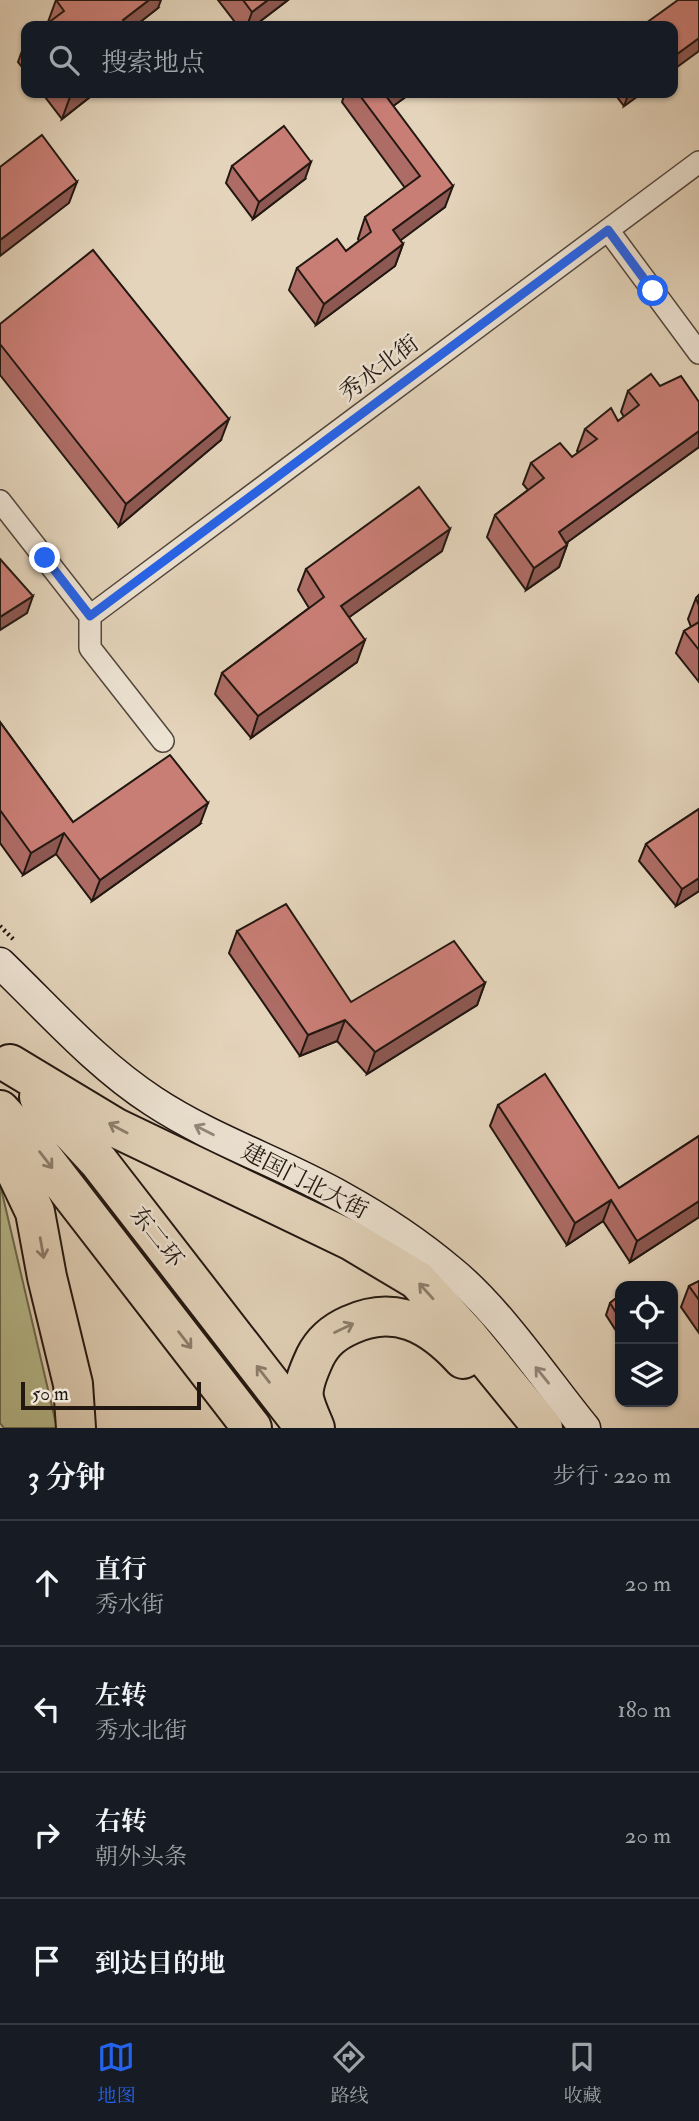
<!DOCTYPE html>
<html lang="zh">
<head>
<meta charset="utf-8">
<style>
	body { margin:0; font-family:"IM FELL Double Pica","Noto Serif SC",serif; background:#20242c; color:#f1f3f6 }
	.controls { position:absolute; right:21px; bottom:21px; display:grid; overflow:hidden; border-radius:14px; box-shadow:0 2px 5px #0004 }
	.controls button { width:63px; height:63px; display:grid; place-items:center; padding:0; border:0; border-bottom:2px solid #363941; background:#171b24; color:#f1f3f6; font:35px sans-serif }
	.scale { position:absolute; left:21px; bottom:18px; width:180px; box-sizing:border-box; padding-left:7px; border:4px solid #221711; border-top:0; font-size:19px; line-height:24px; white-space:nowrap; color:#221711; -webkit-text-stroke:5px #ede3d3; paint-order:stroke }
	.stop { position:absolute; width:21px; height:21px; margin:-16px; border:5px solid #2563eb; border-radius:50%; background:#fff }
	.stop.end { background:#2563eb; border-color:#fff; box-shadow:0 2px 7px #0008 }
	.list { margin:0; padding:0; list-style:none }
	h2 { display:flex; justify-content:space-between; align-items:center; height:91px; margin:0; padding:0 28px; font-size:30px }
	h2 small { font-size:23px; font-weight:400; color:#9ea1a6 }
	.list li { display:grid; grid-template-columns:46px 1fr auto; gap:21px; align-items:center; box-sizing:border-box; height:126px; padding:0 28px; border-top:2px solid #363941 }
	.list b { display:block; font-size:26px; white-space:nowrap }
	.list p { margin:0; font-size:23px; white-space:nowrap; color:#9ea1a6 }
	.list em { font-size:23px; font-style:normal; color:#9ea1a6 }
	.icon { flex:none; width:38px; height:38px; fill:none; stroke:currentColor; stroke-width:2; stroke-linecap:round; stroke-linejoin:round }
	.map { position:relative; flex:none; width:699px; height:1428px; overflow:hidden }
	.search { position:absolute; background:#171b24; box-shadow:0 2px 5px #0004; left:21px; right:21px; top:21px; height:77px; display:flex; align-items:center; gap:18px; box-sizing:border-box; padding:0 24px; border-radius:14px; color:#9ea1a6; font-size:26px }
	.sheet { height:595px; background:#171b24 }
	nav { display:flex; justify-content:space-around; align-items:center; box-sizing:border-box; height:98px; border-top:2px solid #363941; background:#171b24; font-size:19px; color:#9ea1a6 }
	nav a { display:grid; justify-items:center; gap:4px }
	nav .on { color:#2563eb }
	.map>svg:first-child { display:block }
	.green { fill:#b7bc8d; stroke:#6c6a4f; stroke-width:2 }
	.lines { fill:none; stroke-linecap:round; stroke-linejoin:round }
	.street-casing { stroke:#52463c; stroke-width:24 }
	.secondary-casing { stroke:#221711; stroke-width:33 }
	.highway-casing { stroke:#221711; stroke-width:42 }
	.path { stroke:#221711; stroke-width:4.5; stroke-dasharray:2 3.5; stroke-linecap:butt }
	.street { stroke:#ede3d3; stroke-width:21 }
	.secondary { stroke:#ede3d3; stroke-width:30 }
	.highway { stroke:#e4d4bb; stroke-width:38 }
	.wall { fill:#ad6c65; stroke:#221711; stroke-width:2 }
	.shaded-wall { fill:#8d5852; stroke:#221711; stroke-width:2 }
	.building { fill:#c97e75; stroke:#221711; stroke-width:2 }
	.oneway { stroke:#8d7f6e }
	.oneway2 { stroke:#92877c }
	.route { stroke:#2563eb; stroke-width:9 }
	.labels { text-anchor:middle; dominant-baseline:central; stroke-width:5; stroke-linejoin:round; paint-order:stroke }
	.street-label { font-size:23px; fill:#221711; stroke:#ede3d3 }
</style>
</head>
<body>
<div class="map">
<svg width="699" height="1428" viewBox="0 0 699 1428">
	<rect width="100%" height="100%" fill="#e4d4bb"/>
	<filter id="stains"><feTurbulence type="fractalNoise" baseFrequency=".00286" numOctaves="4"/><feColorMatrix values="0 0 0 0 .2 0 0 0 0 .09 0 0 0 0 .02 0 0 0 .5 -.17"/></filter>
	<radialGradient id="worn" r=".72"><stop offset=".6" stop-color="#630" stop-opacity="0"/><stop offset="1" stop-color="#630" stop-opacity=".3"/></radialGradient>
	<path class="green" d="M0,1184l57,244h-53l-4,-5z"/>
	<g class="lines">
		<g class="street-casing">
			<path id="street" d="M608,230l91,123
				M0,501l90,115
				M90,616l609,-454
				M90,616v32l73,93"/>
		</g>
		<g class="secondary-casing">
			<path id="secondary" d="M0,963c49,47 96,101 153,138 59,39 127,61 189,96 38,21 76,46 109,74 48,39 94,108 134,157"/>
		</g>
		<g class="highway-casing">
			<path id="highway" d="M10,1064l106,64 234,112 67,40 50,55 76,93
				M39,1097l60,65 206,266
				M0,1110l40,44 212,274
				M0,1139l35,73 12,65 26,107 3,44
				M315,1428c-4,-10 -9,-20 -11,-30 -2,-13 6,-30 11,-41 8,-16 19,-25 35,-32 45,-21 81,-1 113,34"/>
		</g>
		<path class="path" d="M0,926l13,13"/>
		<use href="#street" class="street"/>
		<use href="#secondary" class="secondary"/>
		<use href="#highway" class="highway"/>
	</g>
	<path class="wall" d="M56,0l102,8 -23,18h-91l5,-3 -1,-1z
		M218,0h70l-34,26h-16z
		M26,40v32l-8,-10z
		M42,93h53l-33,26z
		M345,93h66l-18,13 52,101 -45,33 3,4 -8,22 -79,59 -27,-35 8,-22 49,-17 13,-10 -1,-2 7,-22 40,-29 -63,-86z
		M614,93h28l-18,13z
		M232,166l73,13 -52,40 -27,-36z
		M0,324l221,116 -102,86 -119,-151z
		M628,391l71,56 -133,96 1,2 -8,22 -33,23 -39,-53 8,-22 33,-25 -5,-6 8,-21 41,-6 7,-5 -2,-1 8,-22 33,-8 6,-4 -3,-5z
		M442,551l-93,66 8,45 -106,76 -36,-44 7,-21 87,-65 -11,-18 8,-21z
		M699,595v87l-23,-29 8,-22 7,-4 -3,-8 8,-21z
		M0,722l73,100 127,2 -108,77 -36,-47 -33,21 -23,-32z
		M699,809v82l-23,15 -37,-45 7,-17z
		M237,931l114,71 134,-19 -8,22 -110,69 -30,-33 -37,15 -71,-103z
		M498,1105l121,83 80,-52v81l-69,45 -27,-41 -36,24 -77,-119z
		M699,1281v52l-18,-26 8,-21z
		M620,1295v42l-14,-22 4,-12z"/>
	<path class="shaded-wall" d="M149,0h12l-3,8 -23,18h-14l2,-6z
		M268,0h20l-34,26h-7l5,-14z
		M699,38v13l-26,19v-13z
		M76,93h19l-33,26 8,-22z
		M389,93h22l-33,24 8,-21z
		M629,93h13l-18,13z
		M311,162l-6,17 -52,40 6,-17z
		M77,182l-8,21 -69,53v-16z
		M453,186l-8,21 -60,45 8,-22z
		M403,244l-8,22 -79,59 8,-21z
		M229,419l-8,21 -102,86 7,-22z
		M699,431v16l-148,107 8,-22z
		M450,529l-8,22 -108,77 7,-22z
		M567,545l-8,22 -33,23 8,-22z
		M33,596l-6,17 -27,17v-13z
		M365,640l-8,22 -106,76 7,-22z
		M208,803l-8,21 -108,77 8,-21z
		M64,833l-8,21 -33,21 8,-22z
		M699,878v13l-23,15 6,-17z
		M485,983l-8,22 -110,69 8,-22z
		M345,1020l-8,21 -37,15 8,-21z
		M611,1200l-8,21 -36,24 8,-22z
		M699,1201v16l-69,45 7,-21z"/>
	<path class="building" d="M56,0h93l-26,20 4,6h-83l20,-15z
		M243,0h25l-16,12z
		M678,0h21v38l-26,19v-31h-31z
		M67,93h9l-6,4z
		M358,93h31l-3,3 67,90 -60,44 10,14 -79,60 -27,-36 40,-29 9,12 25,-19 -6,-15 55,-41z
		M284,126l27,36 -52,40 -27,-36z
		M42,135l35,47 -77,58v-73z
		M93,250l136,169 -103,85 -126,-160v-20z
		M651,374l9,12 21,-10 18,26v29l-140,101 8,13 -33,23 -39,-53 49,-37 -13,-15 29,-20 12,14 25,-18 -12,-10 26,-21 7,13 21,-16 -11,-14z
		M419,487l31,42 -109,77 24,34 -107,76 -36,-43 102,-76 -18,-28z
		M0,559l33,37 -33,21z
		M699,595v11l-3,-8z
		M699,622v28l-15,-19z
		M0,722l73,100 97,-67 38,48 -108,77 -36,-47 -33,20 -31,-43z
		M699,809v69l-17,11 -36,-45z
		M286,904l65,98 103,-61 31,42 -110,69 -30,-32 -37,15 -71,-104z
		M545,1074l74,114 80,-52v65l-62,40 -26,-41 -36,23 -77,-118z
		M699,1281v19l-10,-14z
		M638,1282l6,4h-12z
		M620,1295v24l-10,-16z"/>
	<defs><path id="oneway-shaft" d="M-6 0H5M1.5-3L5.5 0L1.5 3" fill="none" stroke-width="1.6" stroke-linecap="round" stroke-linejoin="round" transform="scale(1.75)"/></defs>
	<g class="oneway">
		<use href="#oneway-shaft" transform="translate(118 1128) rotate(-152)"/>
		<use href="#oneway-shaft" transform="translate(46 1160) rotate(52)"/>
		<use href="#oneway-shaft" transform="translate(42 1248) rotate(80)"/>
		<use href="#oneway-shaft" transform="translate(426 1291) rotate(-132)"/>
		<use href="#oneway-shaft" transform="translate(344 1328) rotate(-26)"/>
		<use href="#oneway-shaft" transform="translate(185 1340) rotate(52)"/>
		<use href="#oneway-shaft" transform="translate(263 1374) rotate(-128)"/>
	</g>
	<g class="oneway2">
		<use href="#oneway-shaft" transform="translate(204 1130) rotate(-153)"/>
		<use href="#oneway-shaft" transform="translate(542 1375) rotate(-129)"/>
	</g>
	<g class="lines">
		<path class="route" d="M45,558l45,58 518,-386 45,61"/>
	</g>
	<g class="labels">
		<g class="street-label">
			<text transform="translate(379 368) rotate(-37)">秀水北街</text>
			<text transform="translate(305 1181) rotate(27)">建国门北大街</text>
			<text transform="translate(157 1237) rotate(52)">东二环</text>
		</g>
	</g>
	<rect width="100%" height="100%" filter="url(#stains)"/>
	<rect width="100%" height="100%" fill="url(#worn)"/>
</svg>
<div class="controls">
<button><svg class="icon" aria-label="locate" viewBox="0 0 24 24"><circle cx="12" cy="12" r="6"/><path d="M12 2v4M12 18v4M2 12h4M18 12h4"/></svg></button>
<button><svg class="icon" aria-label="layers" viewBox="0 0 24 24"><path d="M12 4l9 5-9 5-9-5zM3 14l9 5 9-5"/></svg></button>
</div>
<div class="scale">50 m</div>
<div class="stop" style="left:653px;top:291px"></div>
<div class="stop end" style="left:45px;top:558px"></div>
<div class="search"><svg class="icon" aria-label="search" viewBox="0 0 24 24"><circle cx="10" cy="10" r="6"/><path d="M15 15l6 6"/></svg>搜索地点</div>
</div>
<section class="sheet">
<h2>3 分钟<small>步行 · 220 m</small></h2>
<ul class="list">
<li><svg class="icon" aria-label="ahead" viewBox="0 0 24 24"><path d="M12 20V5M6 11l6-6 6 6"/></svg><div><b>直行</b><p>秀水街</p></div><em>20 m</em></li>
<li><svg class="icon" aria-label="left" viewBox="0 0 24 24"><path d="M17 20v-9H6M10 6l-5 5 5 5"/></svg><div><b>左转</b><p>秀水北街</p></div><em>180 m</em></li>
<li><svg class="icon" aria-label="right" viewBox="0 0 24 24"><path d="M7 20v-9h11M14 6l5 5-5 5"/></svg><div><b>右转</b><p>朝外头条</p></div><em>20 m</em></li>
<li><svg class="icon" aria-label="arrive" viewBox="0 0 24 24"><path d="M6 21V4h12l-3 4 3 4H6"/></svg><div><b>到达目的地</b></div></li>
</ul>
</section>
<nav>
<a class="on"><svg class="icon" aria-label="map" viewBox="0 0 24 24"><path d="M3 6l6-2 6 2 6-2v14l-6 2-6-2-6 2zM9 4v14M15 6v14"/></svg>地图</a>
<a><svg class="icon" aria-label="directions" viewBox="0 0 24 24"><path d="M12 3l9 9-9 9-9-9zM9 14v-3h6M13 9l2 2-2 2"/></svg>路线</a>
<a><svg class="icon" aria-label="saved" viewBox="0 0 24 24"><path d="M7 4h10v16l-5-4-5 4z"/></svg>收藏</a>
</nav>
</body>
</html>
